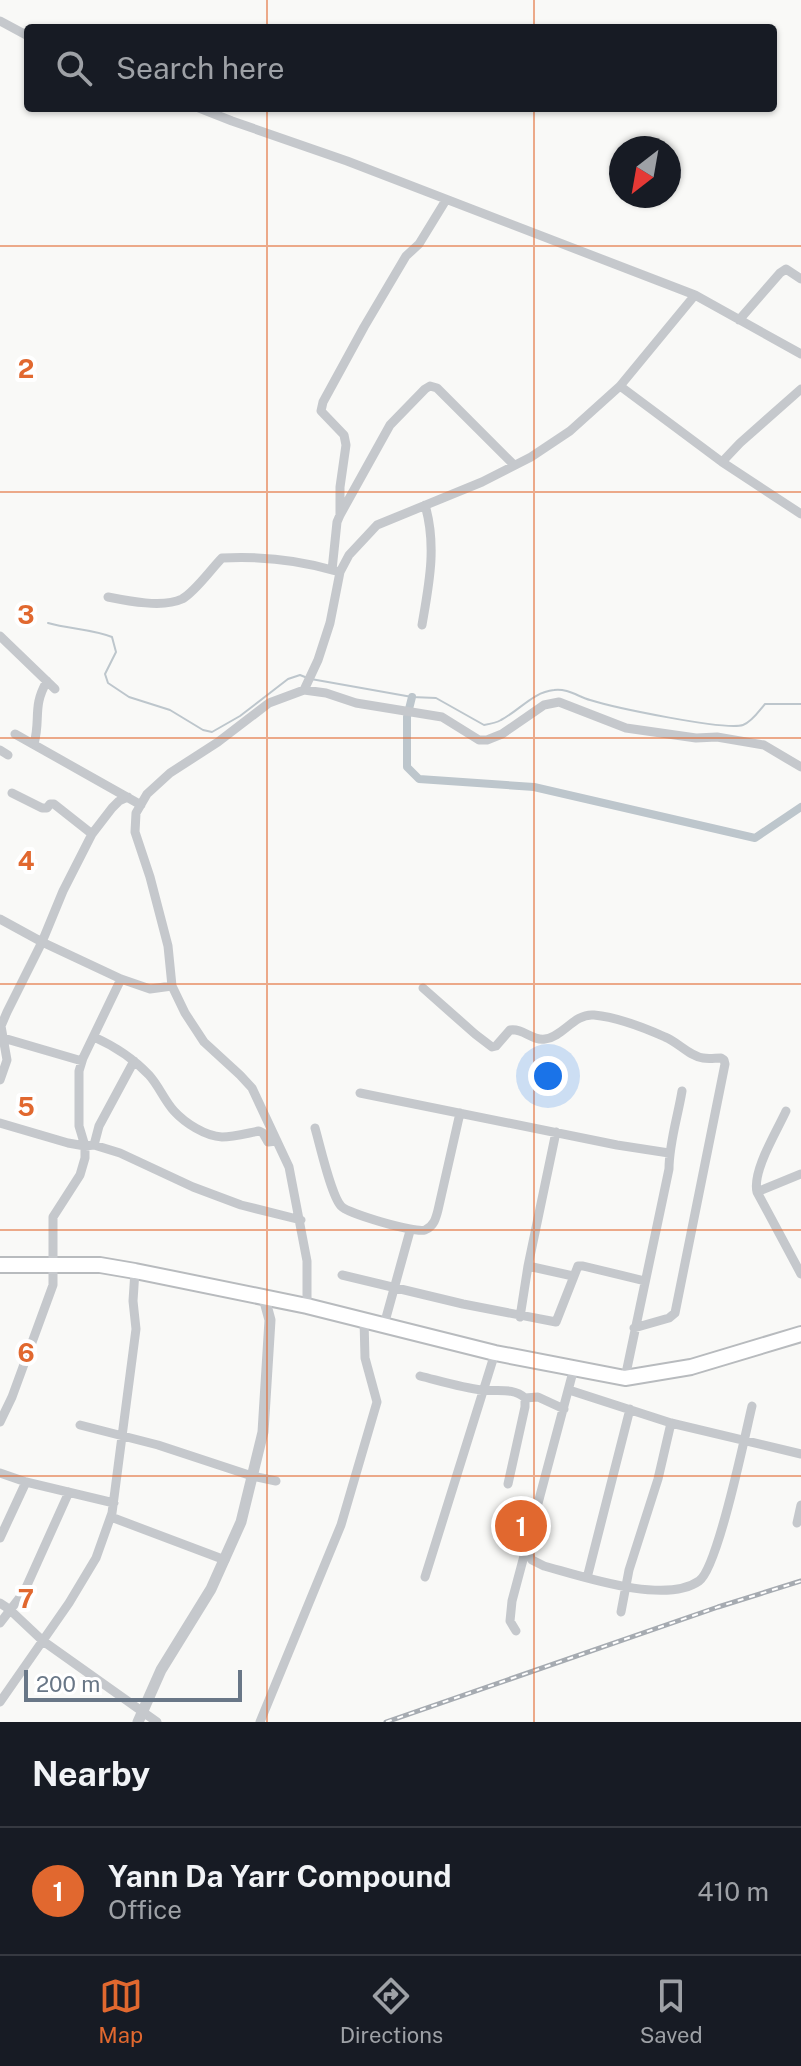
<!DOCTYPE html>
<html lang="en">
<head>
<meta charset="utf-8">
<style>
	body { margin:0; font-family:"Public Sans",sans-serif; background:#20242c; color:#f1f3f6 }
	.compass { position:absolute; left:609px; top:136px; width:72px; height:72px; border-radius:50%; background:#171b24; box-shadow:0 2px 6px #0004; rotate:211deg }
	.scale { position:absolute; left:24px; bottom:20px; width:218px; box-sizing:border-box; padding-left:8px; border:4px solid #697787; border-top:0; font-size:22px; line-height:28px; white-space:nowrap; color:#697787; -webkit-text-stroke:6px #fff; paint-order:stroke }
	.you { position:absolute; left:548px; top:1076px; width:28px; height:28px; margin:-20px; border:6px solid #fff; border-radius:50%; background:#1a73e8; box-shadow:0 0 0 12px #1a73e833 }
	.badge { display:grid; place-items:center; width:52px; height:52px; border-radius:50%; background:#e1682f; color:#fff; font-size:26px; font-weight:700 }
	.pin { position:absolute; translate:-50% -50%; border:4px solid #fff; box-shadow:0 2px 8px #0006 }
	.list { margin:0; padding:0; list-style:none }
	h2 { display:flex; justify-content:space-between; align-items:center; height:104px; margin:0; padding:0 32px; font-size:34px }
	h2 small { font-size:26px; font-weight:400; color:#9ea1a6 }
	.list li { display:grid; grid-template-columns:52px 1fr auto; gap:24px; align-items:center; box-sizing:border-box; height:128px; padding:0 32px; border-top:2px solid #363941 }
	.list b { display:block; font-size:30px; white-space:nowrap }
	.list p { margin:0; font-size:26px; white-space:nowrap; color:#9ea1a6 }
	.list em { font-size:26px; font-style:normal; color:#9ea1a6 }
	.icon { flex:none; width:44px; height:44px; fill:none; stroke:currentColor; stroke-width:2; stroke-linecap:round; stroke-linejoin:round }
	.map { position:relative; flex:none; width:801px; height:1722px; overflow:hidden }
	.search { position:absolute; background:#171b24; box-shadow:0 2px 6px #0004; left:24px; right:24px; top:24px; height:88px; display:flex; align-items:center; gap:20px; box-sizing:border-box; padding:0 28px; border-radius:8px; color:#9ea1a6; font-size:30px }
	.sheet { height:232px; background:#171b24 }
	nav { display:flex; justify-content:space-around; align-items:center; box-sizing:border-box; height:112px; border-top:2px solid #363941; background:#171b24; font-size:22px; color:#9ea1a6 }
	nav a { display:grid; justify-items:center; gap:4px }
	nav .on { color:#e1682f }
	.map>svg:first-child { display:block }
	.lines { fill:none; stroke-linecap:round; stroke-linejoin:round }
	.stream { stroke:#bdc6cc; stroke-width:2 }
	.canal { stroke:#bdc6cc; stroke-width:8 }
	.trunk-casing { stroke:#b8bbbe; stroke-width:18 }
	.minor { stroke:#c5c8cc; stroke-width:9 }
	.tertiary { stroke:#c5c8cc; stroke-width:11 }
	.trunk { stroke:#fff; stroke-width:14 }
	.rail-casing { stroke:#a6abb1; stroke-width:5 }
	.rail { stroke:#fff; stroke-width:2; stroke-dasharray:6; stroke-linecap:butt }
	.grid { fill:none; stroke:#e1682f; stroke-width:2; stroke-opacity:0.55 }
	.grid-label { font-size:26px; text-anchor:middle; font-weight:bold; fill:#e1682f; stroke:#fff; stroke-width:8; stroke-linejoin:round; paint-order:stroke }
</style>
</head>
<body>
<div class="map">
<svg width="801" height="1722" viewBox="0 0 801 1722">
	<rect width="100%" height="100%" fill="#f9f9f7"/>
	<g class="lines">
		<path class="stream" d="M48,623c21,6 43,6 64,14l4,15 -11,22 3,9 21,14 41,13 33,20 9,2 28,-16 48,-37 12,-4 5,2
			M311,679l101,18 24,1 48,27c6,-1 12,-2 17,-5 19,-10 32,-28 53,-30 13,-2 25,7 36,10 22,7 135,31 153,25 9,-3 16,-14 22,-21h36"/>
		<path class="canal" d="M412,697l-5,20v50l12,12 115,8 221,51 46,-31"/>
		<g class="trunk-casing">
			<path id="trunk" d="M0,1265h100l35,6 172,35 188,47 130,25 66,-11 110,-33"/>
		</g>
		<path class="minor" d="M0,21l28,15
			M199,108l33,13 115,40 348,134 106,59
			M739,320l41,-47 6,-4 15,10
			M620,386l102,76 79,52
			M722,462l18,-19 61,-54
			M340,515v-28l6,-42 -2,-10 -23,-24 2,-9 41,-75 42,-71 13,-12 27,-44
			M332,570l5,-48 3,-7 50,-90 35,-36 5,-3 7,2 77,77
			M108,597c20,4 55,11 74,2 13,-7 29,-30 40,-41 39,-2 77,2 114,13
			M422,625c7,-41 15,-79 3,-120
			M0,636l55,53
			M304,690l14,-30 12,-37 10,-51 9,-17 28,-30 105,-43 49,-25 39,-26 50,-45 75,-91
			M15,734l126,71
			M34,744c7,-26 -2,-37 13,-63
			M0,750l8,5
			M12,793l30,15h5l3,-4h4l38,30
			M0,919l42,23 79,37 29,10 22,-3
			M423,988l52,46 17,13 4,-1 14,-16c13,-2 22,11 35,9 18,-2 29,-26 49,-24 21,2 51,13 71,22 13,5 24,19 38,21 6,1 12,0 18,0l3,2 1,4 -50,249 -6,5 -35,10
			M0,1037l82,24
			M94,1037c20,9 40,22 55,38 10,11 15,25 25,36 11,12 31,25 48,26 12,0 26,-4 37,-6l4,2 5,9 9,-1
			M0,1080l7,-20 -6,-34 6,-14 35,-70 21,-51 29,-57 20,-26 7,-7 9,-4
			M360,1093l257,52 52,8
			M786,1111c-9,20 -34,60 -29,81l44,82
			M0,1123l68,20 17,3 9,-1 26,8 73,34 48,18 60,15
			M315,1128c5,17 16,67 26,78 7,8 74,27 84,24 9,-4 11,-12 13,-20l22,-97
			M94,1145l5,-19 35,-65
			M757,1192l44,-18
			M528,1266l45,10
			M342,1275l121,29 93,18 22,-56h5l62,15
			M307,1306v-45l-18,-94 -37,-79 -12,-13 -36,-33 -19,-29 -13,-27 -4,-40 -18,-69 -15,-45 1,-19 11,-19 23,-21 48,-31 51,-39 35,-13 22,3 30,10 86,14 37,23h8l15,-6 42,-29 15,-3 67,26 70,10 21,-1 47,8 37,22
			M520,1317l8,-51 28,-134
			M384,1325l26,-94
			M420,1376c20,5 42,12 62,14 15,2 31,-3 43,8v9l-17,77
			M625,1378l44,-209c0,-26 9,-53 13,-78
			M569,1390l102,33 130,31
			M525,1398l13,-1 26,12
			M0,1422l12,-25 41,-112v-68l27,-42 5,-17v-12l-6,-20v-55l4,-13 38,-79
			M80,1425l78,20 94,31 24,5
			M0,1473l26,9 88,21
			M111,1517l114,43
			M797,1523l4,-18
			M0,1538l26,-56
			M526,1549l6,11 12,6c37,10 121,39 155,15 19,-13 46,-146 53,-175
			M425,1577l70,-224
			M587,1578l43,-169
			M0,1603l9,6 34,32 114,81
			M621,1612l8,-42 29,-91 13,-56
			M0,1623l24,-31 45,-100
			M516,1631l-6,-10 2,-20 62,-233
			M0,1702l69,-99 27,-45 16,-45 24,-184 -3,-28 2,-30
			M260,1722l81,-197 36,-123 -12,-44 -1,-38"/>
		<path class="tertiary" d="M138,1722l23,-52 50,-81 30,-67 22,-90 7,-112 -6,-22"/>
		<use href="#trunk" class="trunk"/>
		<g class="rail-casing">
			<path id="rail" d="M386,1722l332,-115 83,-26"/>
		</g>
		<use href="#rail" class="rail"/>
	</g>
	<path class="grid" d="M267,0v28M534,0v28M267,108v1614M534,108v1614M0,246h801M0,492h801M0,738h801M0,984h801M0,1230h801M0,1476h801"/>
	<g class="grid-label">
		<text x="26" y="378">2</text>
		<text x="26" y="624">3</text>
		<text x="26" y="870">4</text>
		<text x="26" y="1116">5</text>
		<text x="26" y="1362">6</text>
		<text x="26" y="1608">7</text>
	</g>
</svg>
<svg class="compass" viewBox="-18 -18 36 36"><path d="M0-13l5 13h-10z" fill="#e53935"/><path d="M0 13l5-13h-10z" fill="#9ea1a6"/></svg>
<div class="scale">200 m</div>
<div class="you"></div>
<div class="pin badge" style="left:521px;top:1526px">1</div>
<div class="search"><svg class="icon" aria-label="search" viewBox="0 0 24 24"><circle cx="10" cy="10" r="6"/><path d="M15 15l6 6"/></svg>Search here</div>
</div>
<section class="sheet">
<h2>Nearby<small></small></h2>
<ul class="list">
<li><span class="badge">1</span><div><b>Yann Da Yarr Compound</b><p>Office</p></div><em>410 m</em></li>
</ul>
</section>
<nav>
<a class="on"><svg class="icon" aria-label="map" viewBox="0 0 24 24"><path d="M3 6l6-2 6 2 6-2v14l-6 2-6-2-6 2zM9 4v14M15 6v14"/></svg>Map</a>
<a><svg class="icon" aria-label="directions" viewBox="0 0 24 24"><path d="M12 3l9 9-9 9-9-9zM9 14v-3h6M13 9l2 2-2 2"/></svg>Directions</a>
<a><svg class="icon" aria-label="saved" viewBox="0 0 24 24"><path d="M7 4h10v16l-5-4-5 4z"/></svg>Saved</a>
</nav>
</body>
</html>
